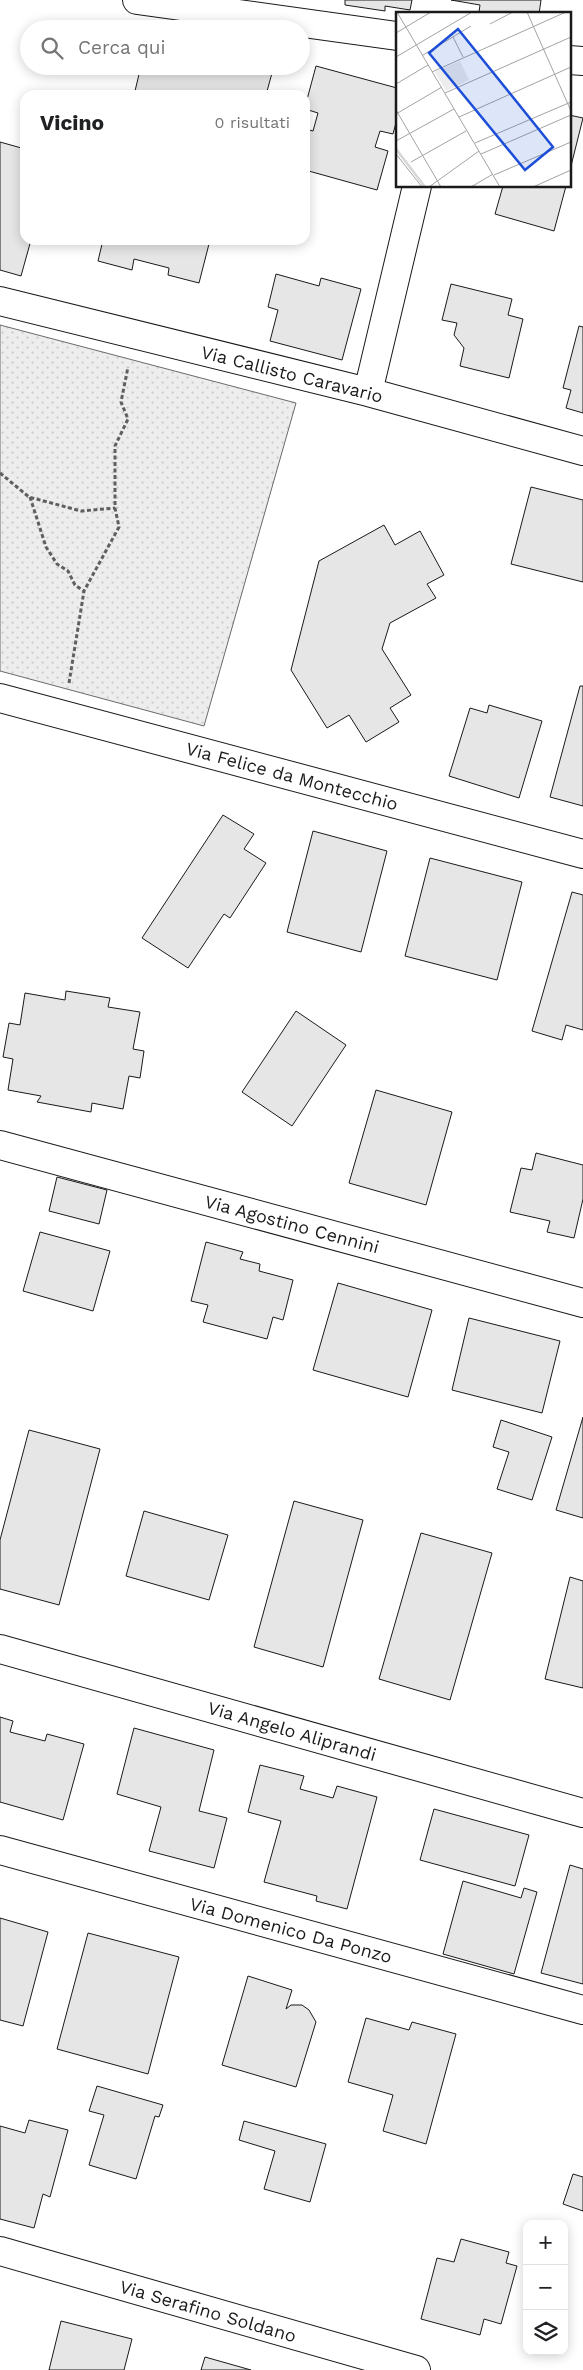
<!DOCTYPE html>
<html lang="it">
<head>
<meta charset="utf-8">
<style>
	body { margin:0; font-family:"Work Sans",sans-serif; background:#f6f6f6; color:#202124 }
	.controls { position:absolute; right:15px; bottom:15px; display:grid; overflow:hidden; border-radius:10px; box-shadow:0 2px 12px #0003 }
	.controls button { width:45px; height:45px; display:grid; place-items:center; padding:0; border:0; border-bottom:1px solid #e0e0e0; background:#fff; color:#202124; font:25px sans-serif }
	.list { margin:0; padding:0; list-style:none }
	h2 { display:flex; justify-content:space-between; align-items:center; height:65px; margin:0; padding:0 20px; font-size:21px }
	h2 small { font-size:16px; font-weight:400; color:#757577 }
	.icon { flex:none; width:28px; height:28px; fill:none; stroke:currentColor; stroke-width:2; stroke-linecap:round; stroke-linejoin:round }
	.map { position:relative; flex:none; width:583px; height:2370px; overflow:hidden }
	.search { position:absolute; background:#fff; box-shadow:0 2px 12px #0003; left:20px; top:20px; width:290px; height:55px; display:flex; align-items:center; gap:12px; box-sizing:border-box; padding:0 18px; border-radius:28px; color:#757577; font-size:19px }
	.panel { position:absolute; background:#fff; box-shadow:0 2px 12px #0003; left:20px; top:90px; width:290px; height:155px; border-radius:15px }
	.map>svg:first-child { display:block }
	.grass { fill:url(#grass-dots); stroke:#6a6a6a }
	.building { fill:#e6e6e6; stroke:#1a1a1a }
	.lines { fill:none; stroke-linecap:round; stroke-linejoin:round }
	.minor-casing { stroke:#1a1a1a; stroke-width:30 }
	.path { stroke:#5f5f5f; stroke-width:3; stroke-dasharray:4 2.5; stroke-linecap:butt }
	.minor { stroke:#fff; stroke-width:28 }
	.labels { text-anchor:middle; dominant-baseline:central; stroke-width:4; stroke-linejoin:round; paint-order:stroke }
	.street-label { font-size:18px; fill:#1a1a1a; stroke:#fff }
	.inset-river { fill:none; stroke:#d7d7d7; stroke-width:2.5 }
	.inset-road { fill:none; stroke:#a3a3a3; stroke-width:1 }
	.view { fill:#1d4ed8; fill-opacity:0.15; stroke:#1d4ed8; stroke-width:2.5 }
	.inset-edge { fill:none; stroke:#1a1a1a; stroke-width:2.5 }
</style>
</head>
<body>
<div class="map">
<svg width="583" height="2370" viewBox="0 0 583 2370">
	<defs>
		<pattern id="grass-dots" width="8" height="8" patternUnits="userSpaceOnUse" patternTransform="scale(1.25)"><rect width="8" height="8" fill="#ededed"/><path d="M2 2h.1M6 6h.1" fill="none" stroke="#cbcbcb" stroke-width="1.8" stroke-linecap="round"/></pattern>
	</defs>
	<rect width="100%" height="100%" fill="#fff"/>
	<path class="grass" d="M0,325l296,78 -92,323 -204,-55z"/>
	<path class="building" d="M345,0h67l-2,10 -25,-4v5l-40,-6z
		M451,0h90l-2,14 -60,-2 1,-7z
		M141,66h105l26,7 -6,22h-121l-10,-4z
		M316,66l81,22v31l-4,15 -13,-3 -5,16 13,4 -11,39 -72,-20v-41l8,2 5,-18 -13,-4v-2z
		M569,115l14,3 -14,56z
		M0,142l25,7v91h6l-10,36 -21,-6z
		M503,186h63l-12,45 -59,-17z
		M103,240h107l-11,43 -31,-8 1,-7 -35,-9 -2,11 -34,-9z
		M276,274l43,12 2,-8 40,11 -19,71 -72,-19 8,-31 -10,-3z
		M451,284l61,15 -4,16 15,4 -14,59 -49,-12 4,-18 -10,-13 3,-12 -15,-3z
		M579,326l4,1v86l-17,-5 5,-18 -8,-2z
		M531,487l52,13v82l-72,-18z
		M384,525l11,20 25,-14 24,44 -17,9 9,14 -46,25 -8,26 29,46 -21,13 9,14 -33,20 -17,-27 -22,13 -36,-58 28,-109z
		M580,686h3v120l-33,-9z
		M489,705l53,16 -23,77 -70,-22 21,-68 17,5z
		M223,815l31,19 -10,15 22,14 -36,55 -6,-4 -36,54 -46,-30z
		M313,831l74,20 -26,101 -74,-20z
		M430,858l92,24 -25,98 -92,-24z
		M572,892l11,3v135l-17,-5 -4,15 -30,-9z
		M66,991l44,7 -2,9 32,5 -7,37 11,2 -4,27 -11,-2 -6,33 -31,-6 -1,9 -54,-10 4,-6 -33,-6 5,-31 -10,-2 6,-34 11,2 5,-32 40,7z
		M296,1011l50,34 -54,81 -50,-34z
		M376,1090l76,22 -26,93 -77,-22z
		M536,1153l47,12v34l-9,39 -27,-6 3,-11 -40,-9 11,-44 11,2z
		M57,1177l50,13 -8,34 -50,-13z
		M40,1232l70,19 -17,60 -70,-20z
		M206,1242l37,10 -3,7 20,5 -1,7 34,9 -10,40 -10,-3 -6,22 -64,-17 5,-17 -17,-4z
		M338,1283l94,27 -24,87 -95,-27z
		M469,1318l91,23 -18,72 -90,-23z
		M583,1417v101l-27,-8z
		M501,1420l51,17 -20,63 -35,-11 12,-37 -16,-5z
		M29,1430l71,19 -41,156 -59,-16v-49z
		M294,1501l69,19 -40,147 -69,-20z
		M144,1511l84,24 -19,65 -83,-24z
		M421,1533l71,20 -42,147 -71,-21z
		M570,1577l13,4v107l-38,-9z
		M0,1717l13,4 -3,11 35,9 2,-7 37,10 -21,76 -63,-18z
		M134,1728l80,22 -15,61 28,7 -13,50 -65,-17 12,-44 -44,-13z
		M260,1765l44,11 -4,13 33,9 4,-12 40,11 -30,112 -31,-8 1,-5 -53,-14 17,-61 -33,-9z
		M434,1809l95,26 -14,51 -95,-26z
		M570,1865l13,4v115l-42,-11z
		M463,1881l58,17 3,-10 13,4 -23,82 -71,-20z
		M0,1918l48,14 -25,94 -23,-6z
		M88,1933l91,24 -31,117 -91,-25z
		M248,1976l44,14 -6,19 5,-4h11l7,5 7,12 -20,65 -74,-22z
		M366,2018l43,12 3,-8 44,12 -30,110 -43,-13 10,-36 -45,-13z
		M97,2086l66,19 -4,12 -4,-1 -19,63 -47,-14 15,-50 -15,-4z
		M29,2120l39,10 -18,67 -7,-3 -9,34 -34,-9v-93l25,7z
		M244,2121l82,23 -16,58 -46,-13 11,-38 -36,-11z
		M573,2174l10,3v34l-20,-7z
		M461,2239l48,13 -3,11 11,3 -16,58 -17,-5 -4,16 -59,-16 16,-61 17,4z
		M61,2321l71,18 -8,31h-75z
		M205,2357l46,13h-50z"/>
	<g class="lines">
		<g class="minor-casing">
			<path id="minor" d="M137,0l260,36
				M569,60l14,1
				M0,301l368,91 215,59
				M368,392l49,-206
				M0,698l583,156
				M0,1145l583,158
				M0,1649l583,164
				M0,1850l583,160
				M0,2251l416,119"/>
		</g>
		<path class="path" d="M0,473l29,24 52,14 34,-3
			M30,497l16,50 11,17 11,7 7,14 9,6
			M69,683l15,-92 35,-64 -4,-19v-62l13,-27 -7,-17 7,-35"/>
		<use href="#minor" class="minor"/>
	</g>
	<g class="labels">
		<g class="street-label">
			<text transform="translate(292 374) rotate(14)">Via Callisto Caravario</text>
			<text transform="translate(292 776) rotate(15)">Via Felice da Montecchio</text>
			<text transform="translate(292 1224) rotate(15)">Via Agostino Cennini</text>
			<text transform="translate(292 1731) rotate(16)">Via Angelo Aliprandi</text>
			<text transform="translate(291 1930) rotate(15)">Via Domenico Da Ponzo</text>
			<text transform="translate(208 2311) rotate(16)">Via Serafino Soldano</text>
		</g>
	</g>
	<g transform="translate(396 12)">
		<rect width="175" height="175" fill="#fff"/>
		<path d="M64,49l9,19 -23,11 -11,-19z" fill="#ededed"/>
		<path class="inset-river" d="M0,137l29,38"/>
		<path class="inset-road" d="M1,0l103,175M131,0l44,99M94,12l23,-12M0,21l35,-21M57,25l10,20M27,43l48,-29M0,45l76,-45M36,60l134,-60M0,72l32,-19M49,81l126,-56M0,98l45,77M0,102l46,-27M63,105l112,-50M0,129l58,-32M79,131l96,-41M0,142l26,33M85,142l90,-39M15,150l55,-31M98,163l77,-33M33,175l50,-36M75,175l22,-13M137,175l38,-17"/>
		<path class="view" d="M62,17l95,118 -28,23 -96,-117z"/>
		<rect width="175" height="175" class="inset-edge"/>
	</g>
</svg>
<div class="controls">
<button>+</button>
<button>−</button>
<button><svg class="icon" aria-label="layers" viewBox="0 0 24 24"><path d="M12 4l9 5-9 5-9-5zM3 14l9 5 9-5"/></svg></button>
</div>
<div class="search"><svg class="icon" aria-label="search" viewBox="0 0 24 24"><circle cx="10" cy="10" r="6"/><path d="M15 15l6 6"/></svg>Cerca qui</div>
<section class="panel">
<h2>Vicino<small>0 risultati</small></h2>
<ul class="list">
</ul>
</section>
</div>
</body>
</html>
